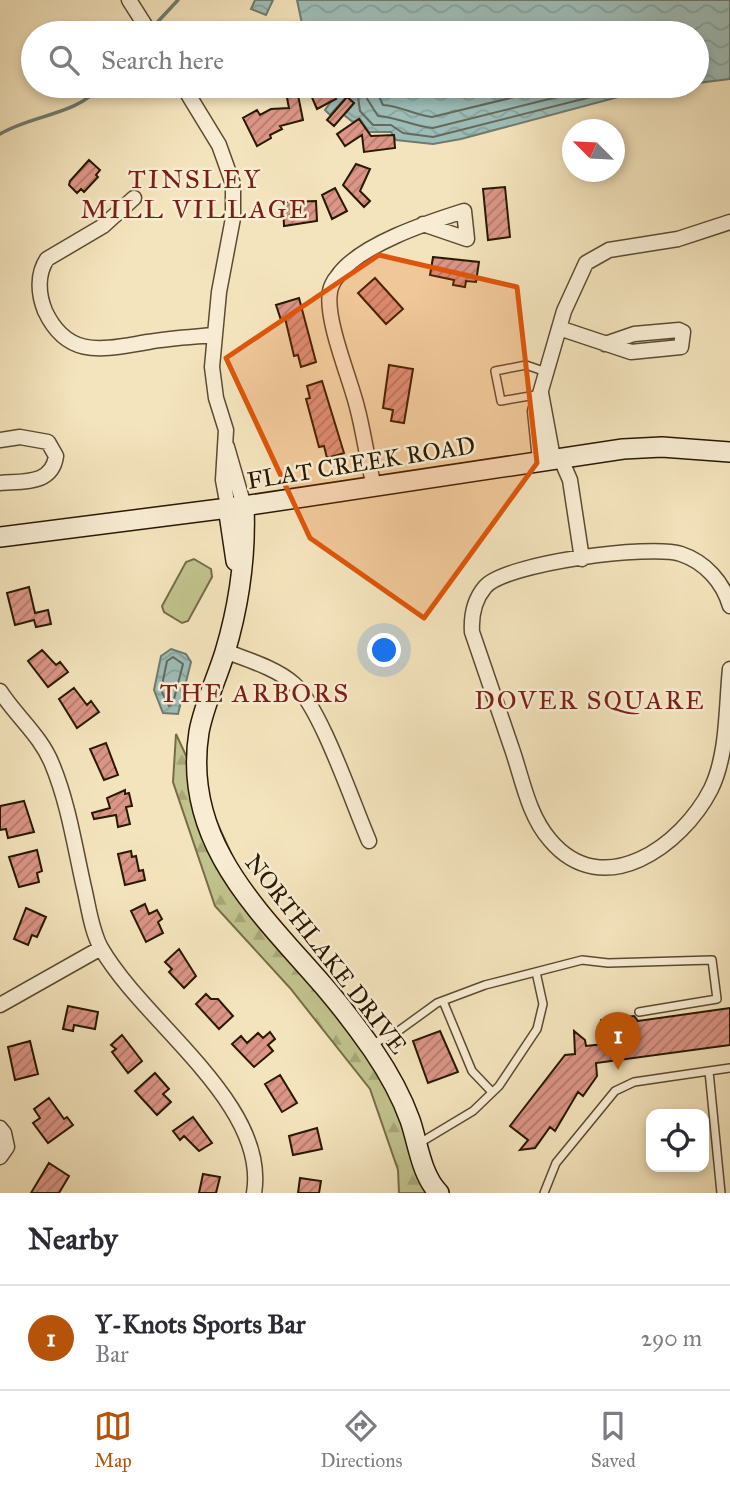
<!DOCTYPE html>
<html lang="en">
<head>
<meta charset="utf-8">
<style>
	body { margin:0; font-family:"IM FELL Great Primer",serif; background:#f7f7f7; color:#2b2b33 }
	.controls { position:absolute; right:21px; bottom:21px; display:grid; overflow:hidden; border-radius:14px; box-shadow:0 4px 10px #0003 }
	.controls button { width:63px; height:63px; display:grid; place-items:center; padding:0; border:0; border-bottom:2px solid #e1e1e2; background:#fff; color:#2b2b33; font:35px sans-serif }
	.compass { position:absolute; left:562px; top:119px; width:63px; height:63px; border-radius:50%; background:#fff; box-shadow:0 4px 10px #0003; rotate:294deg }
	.you { position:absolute; left:385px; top:651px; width:24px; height:24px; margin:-18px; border:5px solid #fff; border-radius:50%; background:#1a73e8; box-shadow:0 0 0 10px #1a73e833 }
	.badge { display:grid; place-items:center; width:46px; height:46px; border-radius:50%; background:#b45309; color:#fff; font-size:23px; font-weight:700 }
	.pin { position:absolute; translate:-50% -58px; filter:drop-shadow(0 2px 4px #0008) }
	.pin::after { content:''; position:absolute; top:37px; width:24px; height:21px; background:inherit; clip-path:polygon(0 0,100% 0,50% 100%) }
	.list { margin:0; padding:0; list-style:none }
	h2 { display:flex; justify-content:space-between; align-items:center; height:91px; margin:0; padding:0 28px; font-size:30px }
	h2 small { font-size:23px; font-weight:400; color:#7c7c81 }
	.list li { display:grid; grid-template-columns:46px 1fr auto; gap:21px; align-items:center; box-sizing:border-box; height:105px; padding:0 28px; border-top:2px solid #e1e1e2 }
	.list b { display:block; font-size:26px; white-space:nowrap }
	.list p { margin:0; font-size:23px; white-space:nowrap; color:#7c7c81 }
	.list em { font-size:23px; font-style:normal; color:#7c7c81 }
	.icon { flex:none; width:38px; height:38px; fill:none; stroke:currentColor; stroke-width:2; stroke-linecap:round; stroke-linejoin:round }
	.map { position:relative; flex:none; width:730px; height:1193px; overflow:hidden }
	.search { position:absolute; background:#fff; box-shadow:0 4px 10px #0003; left:21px; right:21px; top:21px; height:77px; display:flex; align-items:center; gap:18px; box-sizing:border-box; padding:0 24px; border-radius:38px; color:#7c7c81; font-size:26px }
	.sheet { height:196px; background:#fff }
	nav { display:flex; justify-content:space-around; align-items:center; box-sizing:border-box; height:98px; border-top:2px solid #e1e1e2; background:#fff; font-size:19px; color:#7c7c81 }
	nav a { display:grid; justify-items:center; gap:4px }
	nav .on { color:#b45309 }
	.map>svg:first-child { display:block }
	.grass { fill:#c1c28d; stroke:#756d47; stroke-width:2 }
	.forest { fill:url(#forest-firs); stroke:#756d47; stroke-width:2 }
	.park { fill:url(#park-tufts); stroke:#756d47; stroke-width:2 }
	.water { fill:url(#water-waves); stroke:#6f7b6f; stroke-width:2 }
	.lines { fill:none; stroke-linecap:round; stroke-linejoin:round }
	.shore { stroke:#646a5c; stroke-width:2 }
	.stream { stroke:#6f7b6f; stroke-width:3.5 }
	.building { fill:url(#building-hatch); stroke:#291801; stroke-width:2 }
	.lane-casing { stroke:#5c4b30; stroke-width:10 }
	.street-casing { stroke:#5c4b30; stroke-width:17 }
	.secondary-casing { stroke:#291801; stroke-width:22 }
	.lane { stroke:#f8edd4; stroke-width:7 }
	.street { stroke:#f8edd4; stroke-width:14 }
	.secondary { stroke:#f8edd4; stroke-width:19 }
	.marked { fill:#de560b; fill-opacity:0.2; stroke:#de560b; stroke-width:5; stroke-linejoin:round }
	.labels { text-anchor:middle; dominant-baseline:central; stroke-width:5; stroke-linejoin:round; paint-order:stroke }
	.street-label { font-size:24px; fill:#291801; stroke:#f8edd4 }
	.neighbourhood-label { font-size:26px; letter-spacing:2px; fill:#7a1f14; stroke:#f8edd4 }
</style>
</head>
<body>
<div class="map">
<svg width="730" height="1193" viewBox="0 0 730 1193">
	<defs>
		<pattern id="forest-firs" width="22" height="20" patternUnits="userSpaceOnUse" patternTransform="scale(1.75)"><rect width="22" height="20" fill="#c1c28d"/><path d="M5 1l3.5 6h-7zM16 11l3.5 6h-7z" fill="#a6a678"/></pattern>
		<pattern id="park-tufts" width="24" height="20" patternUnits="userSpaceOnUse" patternTransform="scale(1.75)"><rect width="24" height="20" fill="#c1c28d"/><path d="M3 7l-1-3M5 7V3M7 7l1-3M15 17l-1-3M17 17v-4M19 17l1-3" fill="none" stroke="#a6a678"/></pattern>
		<pattern id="water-waves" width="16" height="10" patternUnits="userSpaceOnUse" patternTransform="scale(1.75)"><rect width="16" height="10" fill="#9ebdb8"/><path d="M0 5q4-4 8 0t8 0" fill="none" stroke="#88a29c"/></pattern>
		<pattern id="building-hatch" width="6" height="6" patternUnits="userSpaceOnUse" patternTransform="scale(1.75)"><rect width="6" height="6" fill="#dc9687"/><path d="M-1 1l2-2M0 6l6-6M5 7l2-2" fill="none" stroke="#b2796c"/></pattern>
	</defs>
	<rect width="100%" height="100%" fill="#f4e4bd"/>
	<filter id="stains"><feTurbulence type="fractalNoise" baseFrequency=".00286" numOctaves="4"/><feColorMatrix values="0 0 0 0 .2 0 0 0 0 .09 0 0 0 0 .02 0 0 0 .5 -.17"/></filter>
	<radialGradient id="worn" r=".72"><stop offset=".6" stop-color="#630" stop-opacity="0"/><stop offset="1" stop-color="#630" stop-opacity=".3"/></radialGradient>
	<path class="grass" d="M194,559l17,10 1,8 -24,44 -6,2 -18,-11 -2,-6 24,-44z"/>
	<path class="forest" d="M176,734l68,147 91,106 104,206h-40l-1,-23 -28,-81 -80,-101 -75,-82 -42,-124z"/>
	<path class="park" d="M216,27h60v6h-60z"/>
	<path class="water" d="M255,0h18l-7,15 -15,-6z
		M297,0h433v79l-33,4v-50h-393z
		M328,86h348l-28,3 -187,50 -28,5 -37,-4 -5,-8h-22l-9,-13 -7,3 -9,-7 10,-12 -7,-7 -17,19 -5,-5 10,-14z
		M171,649l15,5 5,8 -13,52 -15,-1 -9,-23 7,-34z"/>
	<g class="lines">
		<path class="shore" d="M337,86l3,4h10l8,7 2,14 13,14h18l12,8 30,4 201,-51
			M359,86l19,30c19,1 34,10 55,12l168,-42
			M374,86l9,19c18,1 31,10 49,12l128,-31
			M173,657l10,7 -10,39 -4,3 -8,-16 6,-29z"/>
		<path class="stream" d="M151,29l27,-29
			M0,134c31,-19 77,-19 101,-48"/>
	</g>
	<path class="building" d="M307,86h20l9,13 -19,10z
		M297,90l6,30 -23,6 2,3 -12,6 1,3 -14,8 -14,-28 14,-8 3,5 11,-6 18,-1 -3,-15z
		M347,97l7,6 -20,23 -7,-6z
		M359,119l12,17 23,-1 1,13 -31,4 -2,-17 -17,11 -8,-12z
		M89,160l11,10 -4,5 2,2 -14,15 -3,-3 -4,4 -8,-8 1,-4z
		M356,164l14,5 -10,22 10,10 -6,6 -21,-22z
		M505,187l5,50 -22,3 -5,-51z
		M335,188l12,23 -15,8 -10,-24z
		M316,201l1,20 -33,5 -1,-24z
		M433,257l46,5 -3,20 -10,-1 -1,6 -12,-2 1,-5 -24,-5z
		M375,278l28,31 -17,15 -28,-31z
		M299,298l17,64 -15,5 -3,-12 -4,1 -9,-38 -4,2 -5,-15z
		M389,365l24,4 -9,54 -13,-2 2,-11 -10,-2z
		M322,381l22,72 -17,5 -3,-12 -5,1 -13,-48 4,-1 -3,-12z
		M29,587l6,26 13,-3 3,14 -15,3 -2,-7 -19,5 -8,-32z
		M42,650l14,15 4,-3 8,10 -20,15 -20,-26z
		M74,688l13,17 4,-4 8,11 -22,16 -18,-29z
		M106,743l12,32 -14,5 -14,-31z
		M125,790v4l4,-1 3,13 -6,1 4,17 -12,3 -2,-12 -22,4 -2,-6 18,-5 -3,-10z
		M24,801l10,31 -26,6 -2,-9 -6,1v-24z
		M37,850l5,21 -5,2 2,9 -20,5 -10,-30z
		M131,851l1,6 4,-1 3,15 4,-1 2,10 -20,5 -7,-31z
		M145,904l4,10 8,-4 5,9 -4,3 5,11 -17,9 -15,-31z
		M26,908l20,9 -9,20 -5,-2 -4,10 -14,-6z
		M179,949l17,27 -12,12 -15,-16 3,-3 -7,-7z
		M206,994l5,5h7l15,17 -14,13 -23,-25z
		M68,1006l30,6 -3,17 -21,-4 -1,6 -10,-2z
		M730,1008v37l-134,18 1,13 -14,20 -5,-4 -23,39 -5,-4 -15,21 -15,2 8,-10 -18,-14 55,-71 10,-1 -1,-23 11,9 1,6 18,-2 -3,-24 33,-4 4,5z
		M440,1031l18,41 -30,11 -15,-42z
		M270,1032l5,7 -7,6 5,6 -19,16 -22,-23 9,-8 6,7 11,-10 5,5z
		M122,1035l20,26 -14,12 -16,-21 4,-3 -5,-4z
		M30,1041l8,33 -23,6 -7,-33z
		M155,1073l14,16 -6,5 8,8 -14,13 -22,-24z
		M280,1075l17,28 -15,9 -17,-28z
		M49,1098l15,21 3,-2 6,8 -25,18 -15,-20 7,-5 -6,-9z
		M193,1117l19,26 -13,8 -15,-15 -4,4 -7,-9z
		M317,1128l5,21 -29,6 -4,-19z
		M49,1163l20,13 -10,17h-28z
		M203,1174l17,3 -4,16h-17z
		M300,1178l21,3 -2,12h-21z"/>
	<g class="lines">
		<g class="lane-casing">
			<path id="lane" d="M541,394l-40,7 -6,-30 31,-6 20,7
				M443,1001l29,70 20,21
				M370,1045l27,-13 40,-29 48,-18 97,-25 26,3 104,-3 5,39 -78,13
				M418,1144l55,-33 26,-25 38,-57 6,-25 -7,-32
				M544,1193l12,-30 59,-72 19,-9 75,-11
				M721,1193l-12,-122 21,-3"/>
		</g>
		<g class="street-casing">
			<path id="street" d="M129,0l21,33
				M183,86l36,59 14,39v34l-14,74 -7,75 4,31 10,32 -3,50 5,27
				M134,198l-31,28 -56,33c-10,15 -9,35 -2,52 23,49 59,38 103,31 22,-4 44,-5 66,-7
				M559,328l72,24 50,-5 2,-15 -4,-2 -45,4 -29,10
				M541,393l12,65
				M0,440l20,-3 28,5 8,14c-4,29 -33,25 -56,27
				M227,447l17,59
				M560,457l10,23 12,79
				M540,460l-5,-49 29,-100 22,-48 23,-13 69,-11 52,-17
				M374,486c-7,-26 -10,-53 -17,-79 -7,-29 -32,-87 -27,-115 0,-4 4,-12 7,-15 21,-32 92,-55 127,-66l3,28 -44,-15
				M730,606c-7,-24 -25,-44 -49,-52 -30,-10 -176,9 -196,33 -11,13 -14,28 -13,45 14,40 27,80 41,120 10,30 16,64 37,88 53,63 132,6 161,-51 17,-35 15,-82 19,-120
				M225,651c23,9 51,17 69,33 27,24 59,120 75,157
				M0,691c16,25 41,45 52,73 17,41 23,85 33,128 4,18 7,40 16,56 43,75 168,156 153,245
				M0,1005l101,-57
				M0,1128l4,5 3,14 -7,10"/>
		</g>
		<g class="secondary-casing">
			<path id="secondary" d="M244,506c2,49 -5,99 -19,146 -8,26 -21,53 -26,80 -18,112 64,183 129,259 16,19 31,39 45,59 15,22 28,45 37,70 8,23 11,55 29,73
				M228,507l8,54
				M0,537l244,-31 379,-57 39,-2 68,5"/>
		</g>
		<use href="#lane" class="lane"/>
		<use href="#street" class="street"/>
		<use href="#secondary" class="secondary"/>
	</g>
	<path class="marked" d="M379,255l138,32 20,176 -113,155 -114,-80 -84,-180z"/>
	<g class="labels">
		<g class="street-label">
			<text transform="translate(361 463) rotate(-9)">FLAT CREEK ROAD</text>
			<text transform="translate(326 954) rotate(52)">NORTHLAKE DRIVE</text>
		</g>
		<g class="neighbourhood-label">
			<text x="195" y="179">TINSLEY<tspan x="195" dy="30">MILL VILLAGE</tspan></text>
			<text x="255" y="693">THE ARBORS</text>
			<text x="590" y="700">DOVER SQUARE</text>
		</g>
	</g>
	<rect width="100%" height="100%" filter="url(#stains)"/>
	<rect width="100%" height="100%" fill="url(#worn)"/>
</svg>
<div class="controls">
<button><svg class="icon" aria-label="locate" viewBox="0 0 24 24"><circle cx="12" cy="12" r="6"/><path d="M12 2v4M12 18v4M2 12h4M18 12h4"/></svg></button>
</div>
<svg class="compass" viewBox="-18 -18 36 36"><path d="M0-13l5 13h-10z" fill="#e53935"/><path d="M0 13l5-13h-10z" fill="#7c7c81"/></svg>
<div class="you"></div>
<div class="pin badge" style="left:618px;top:1070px">1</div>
<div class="search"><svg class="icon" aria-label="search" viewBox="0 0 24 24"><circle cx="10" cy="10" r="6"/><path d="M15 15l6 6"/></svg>Search here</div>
</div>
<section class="sheet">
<h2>Nearby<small></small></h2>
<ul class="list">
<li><span class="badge">1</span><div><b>Y-Knots Sports Bar</b><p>Bar</p></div><em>290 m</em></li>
</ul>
</section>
<nav>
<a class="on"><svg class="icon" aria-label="map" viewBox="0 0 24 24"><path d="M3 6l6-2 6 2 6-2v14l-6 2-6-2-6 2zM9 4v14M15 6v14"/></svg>Map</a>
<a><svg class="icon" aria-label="directions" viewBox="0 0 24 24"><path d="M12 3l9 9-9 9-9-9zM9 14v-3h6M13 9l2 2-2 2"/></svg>Directions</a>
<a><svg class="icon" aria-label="saved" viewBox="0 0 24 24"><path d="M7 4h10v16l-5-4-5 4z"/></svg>Saved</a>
</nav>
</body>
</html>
